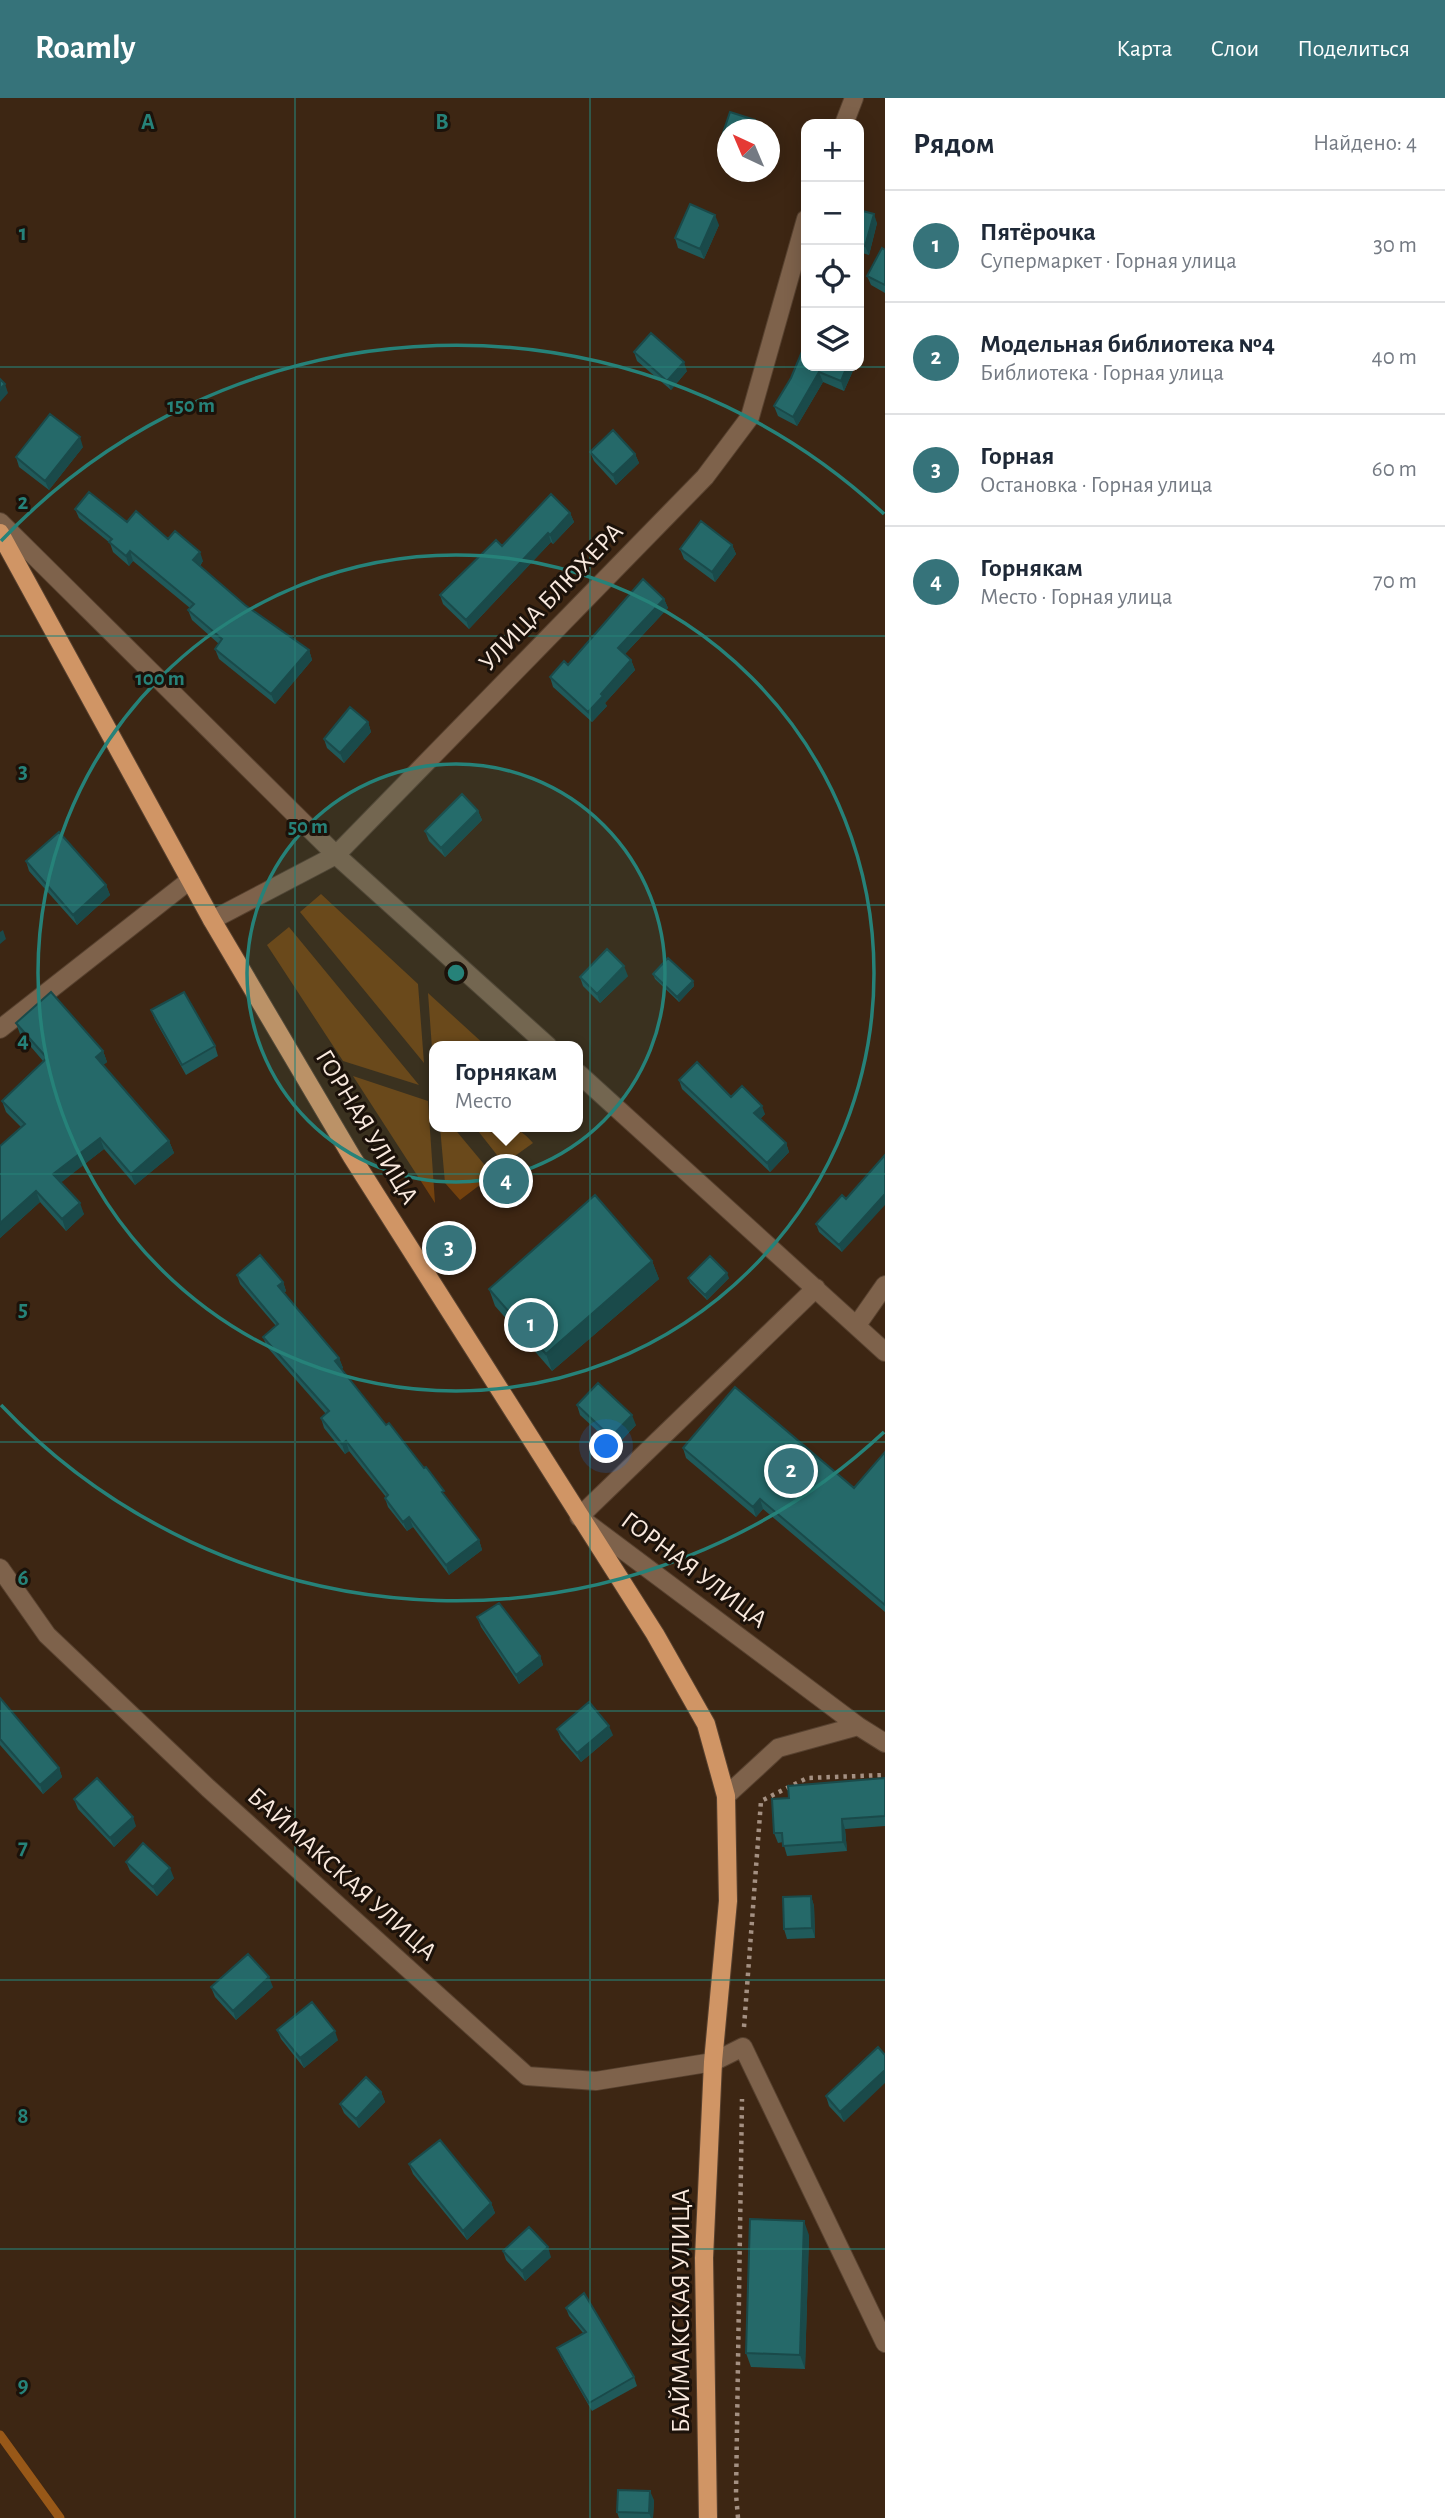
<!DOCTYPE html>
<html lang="ru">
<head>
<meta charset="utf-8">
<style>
	body { margin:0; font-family:"Alegreya Sans",sans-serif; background:#f2f2f3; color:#1f2937 }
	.controls { position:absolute; right:21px; top:21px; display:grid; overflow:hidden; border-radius:14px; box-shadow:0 4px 18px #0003 }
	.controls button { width:63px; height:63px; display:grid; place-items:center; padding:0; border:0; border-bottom:2px solid #e0e1e3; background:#fff; color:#1f2937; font:35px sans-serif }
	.compass { position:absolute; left:717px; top:21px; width:63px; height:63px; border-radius:50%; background:#fff; box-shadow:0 4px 18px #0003; rotate:316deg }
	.you { position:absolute; left:607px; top:1349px; width:24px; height:24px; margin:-18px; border:5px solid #fff; border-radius:50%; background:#1a73e8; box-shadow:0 0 0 10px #1a73e833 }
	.badge { display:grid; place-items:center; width:46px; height:46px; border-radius:50%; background:#36737a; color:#fff; font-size:23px; font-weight:700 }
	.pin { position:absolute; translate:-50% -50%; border:4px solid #fff; box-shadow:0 2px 7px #0006 }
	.popup { position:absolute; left:429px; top:943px; width:154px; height:91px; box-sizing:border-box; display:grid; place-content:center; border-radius:14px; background:#fff; filter:drop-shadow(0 2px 5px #0005); font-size:23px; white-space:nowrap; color:#747a83 }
	.popup b { font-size:26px; color:#1f2937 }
	.popup::after { content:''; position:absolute; left:50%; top:100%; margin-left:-14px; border:14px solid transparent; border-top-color:#fff }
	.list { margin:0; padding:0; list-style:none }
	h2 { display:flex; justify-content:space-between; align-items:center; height:91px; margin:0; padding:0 28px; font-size:30px }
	h2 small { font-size:23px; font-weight:400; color:#747a83 }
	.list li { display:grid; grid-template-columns:46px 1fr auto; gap:21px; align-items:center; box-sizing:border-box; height:112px; padding:0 28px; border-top:2px solid #e0e1e3 }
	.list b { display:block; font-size:26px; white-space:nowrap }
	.list p { margin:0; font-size:23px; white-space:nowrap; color:#747a83 }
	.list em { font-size:23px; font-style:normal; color:#747a83 }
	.icon { flex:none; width:38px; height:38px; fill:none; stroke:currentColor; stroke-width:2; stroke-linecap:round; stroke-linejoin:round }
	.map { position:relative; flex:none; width:885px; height:2420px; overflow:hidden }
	header { display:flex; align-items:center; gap:42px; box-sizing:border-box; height:98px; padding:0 35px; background:#36737a; color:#fff }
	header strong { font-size:33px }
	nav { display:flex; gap:38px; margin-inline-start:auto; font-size:24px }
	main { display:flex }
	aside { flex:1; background:#fff }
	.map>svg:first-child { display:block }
	.green { fill:#73410e }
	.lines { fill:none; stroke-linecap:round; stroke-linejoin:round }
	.stream { stroke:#985818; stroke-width:9 }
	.minor-casing { stroke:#57412f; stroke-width:20 }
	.major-casing { stroke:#57412f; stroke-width:20 }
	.path { stroke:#a49082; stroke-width:4.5; stroke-dasharray:3.5 5; stroke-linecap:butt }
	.minor { stroke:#7e624b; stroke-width:18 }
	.major { stroke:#d09565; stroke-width:18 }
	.wall { fill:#205a5a }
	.shaded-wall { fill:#1a4a4a }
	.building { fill:#256969; stroke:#1a4a4a; stroke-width:2 }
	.grid { fill:none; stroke:#268279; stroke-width:2; stroke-opacity:0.55 }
	.ring { fill:none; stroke:#268279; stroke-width:3.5 }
	.labels { text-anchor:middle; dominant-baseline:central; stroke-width:6; stroke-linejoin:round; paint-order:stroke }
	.street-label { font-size:26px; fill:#f9e9de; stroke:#1c120a }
	.grid-label { font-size:23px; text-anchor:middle; font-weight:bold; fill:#268279; stroke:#1c120a; stroke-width:6; stroke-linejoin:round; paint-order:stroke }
	.centre { fill:#268279; stroke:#1c120a; stroke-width:3.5 }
	.ring-label { font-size:21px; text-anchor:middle; font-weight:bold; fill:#268279; stroke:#1c120a; stroke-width:6; stroke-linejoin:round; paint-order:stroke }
</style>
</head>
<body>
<header>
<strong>Roamly</strong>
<nav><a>Карта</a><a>Слои</a><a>Поделиться</a></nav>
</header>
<main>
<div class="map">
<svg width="885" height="2420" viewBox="0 0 885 2420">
	<rect width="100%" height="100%" fill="#3d2613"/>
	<path class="green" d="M321,796l97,90 6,79 -124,-151z
		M289,829l130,158 -76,-24 -76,-116z
		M428,895l58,53h-52v30z
		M353,978l75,25 7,102z
		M440,1029h13l40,48 -33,25 -15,-17z
		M475,1029c26,0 40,-6 58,16l-29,21z"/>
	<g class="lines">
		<path class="stream" d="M0,2337l60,83"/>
		<g class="minor-casing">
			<path id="minor" d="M844,26l10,-26
				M0,424l336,333 212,191
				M212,822l124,-65 369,-378 45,-60 56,-198
				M0,931l190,-149
				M578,975l307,279
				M816,1190l-237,229 279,209 27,17
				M857,1227l28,-40
				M0,1470l47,67 161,153 319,288 69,5 117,-19 30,-15 142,296
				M726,1698l52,-48 80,-22"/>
		</g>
		<g class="major-casing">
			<path id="major" d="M0,435l212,387 140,237 303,477 51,90 20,72 2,105 -15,161 -9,196 4,260"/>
		</g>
		<path class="path" d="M744,1929l17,-226 46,-23 78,-3
			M738,2420l-2,-24 6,-395"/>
		<use href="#minor" class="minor"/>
		<use href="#major" class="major"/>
	</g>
	<path class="wall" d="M727,32v27l-5,-2 -3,-10z
		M859,112l18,13 -8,32 -10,-3z
		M719,127l-15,34 -26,-11 -3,-10z
		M885,152v43l-14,-8 -4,-9z
		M634,254l53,19 -16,19 -34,-29z
		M855,268l-11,25 -21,-9 -26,44 -19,-10 -4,-10 17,-28z
		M83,349l-34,43 -30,-23 -3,-10z
		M590,354l45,2 4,9 -23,22 -22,-24z
		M75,411l52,13 41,17 35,22 -3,5 45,39 64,45 3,10 -37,44 -56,-45 -4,-10 4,-5 -27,-24 -4,-10 2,-2 -57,-47 -4,5 -16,-14 -3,-9 -31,-25z
		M570,415l4,9 -21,22 -2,-2 -82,87 -26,-25 -3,-9 62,-49z
		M732,447l4,9 -21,28 -31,-23 -4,-10z
		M664,501l4,9 -43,46 6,6 4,10 -30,33 2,3 -15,16 -39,-35 -3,-10z
		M368,624l3,10 -27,31 -17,-15 -3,-9z
		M478,713l4,9 -37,37 -16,-16 -4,-10z
		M26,763l80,24 4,10 -33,30 -48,-54z
		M653,876l40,7 1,5 -15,16 -24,-23z
		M628,878l-28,27 -17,-17 -3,-9z
		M151,912l64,36 3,10 -32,19 -31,-55z
		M16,925l87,28 4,11 -4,3 66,76 5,12 -39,32 -31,-36 -43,33 23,32 -18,17 -26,-29 -40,36v-92l21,-19 -15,-15 -4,-11 41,-40 -23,-27z
		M679,982l52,17 34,17 -5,5 26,24 3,9 -19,20 -88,-83z
		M846,1101l-4,53 -23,-20 -3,-8z
		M652,1163l7,18 -107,92 -57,-65 -6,-17z
		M237,1177l46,7 3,9 -2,2 55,65 4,10 -2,1 45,56 61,74 32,41 3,10 -33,25 -36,-48 -6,4 -19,-24 -3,-9 1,-1 -37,-46 -4,3 -21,-26 -3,-10 5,-4 -59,-67 -4,-10 13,-11 -36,-42z
		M688,1180h41l-22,22 -17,-17z
		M577,1307l59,20 -21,22 -35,-32z
		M683,1350l171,40 31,-36v160l-122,-103 -7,8 -70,-59z
		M477,1519l63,39 3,9 -24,19 -38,-57z
		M0,1600l59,70 3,9 -19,17 -43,-49z
		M557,1631l56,6 -32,27 -20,-23z
		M885,1680v48l-40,3 2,22 -60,5 -4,-14 -5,1 -4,-10 15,-35z
		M74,1701l62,27 -22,21 -36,-38z
		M126,1764l48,16 -17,18 -27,-25z
		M811,1798l3,10 1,32 -28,1 -3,-10z
		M211,1889h62l-37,33 -21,-23z
		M277,1932l61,10 -34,28 -23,-29z
		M878,1949l-34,75 -15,-16 -3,-10z
		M381,1994l4,10 -26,26 -15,-15 -4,-9z
		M409,2066l82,39 4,10 -28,27 -54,-66z
		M809,2137l-4,134 -54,-2 -5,-14z
		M503,2153l48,6 -26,24 -19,-21z
		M566,2210l68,69 3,9 -45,25 -31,-54 -4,-9 26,-15 -14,-17z
		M654,2402l-1,18h-34l-2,-6z"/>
	<path class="shaded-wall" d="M755,22l3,10h-6z
		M874,116l3,9 -8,32 -4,-9z
		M715,117l4,10 -15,34 -4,-10z
		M861,203l3,9 -5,13v-18z
		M684,264l3,9 -16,19 -4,-9z
		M847,268h8l-11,25 -3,-10z
		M819,274l4,10 -26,44 -4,-9z
		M5,286l3,9 -8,9v-13z
		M80,339l3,10 -34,43 -4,-9z
		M635,356l4,9 -23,22 -3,-10z
		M570,415l4,9 -21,22 -3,-9z
		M548,435l3,9 -82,87 -3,-9z
		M732,447l4,9 -21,28 -3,-10z
		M130,453l3,10 -4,5 -3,-10z
		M200,454l3,9 -7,9 -3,-10z
		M664,501l4,9 -47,50 -3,-10z
		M309,552l3,10 -37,44 -4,-10z
		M631,562l4,10 -30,33 2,3 -15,16 -4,-10 13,-18z
		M368,624l3,10 -27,31 -4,-10z
		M478,713l4,9 -37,37 -4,-9z
		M106,787l4,10 -33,30 -4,-10z
		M3,832l3,9 -6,5v-12z
		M624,868l4,10 -28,27 -3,-9z
		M693,883l1,5 -15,16 -2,-5z
		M103,953l4,11 -7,6 -4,-11z
		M762,1008l3,8 -8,8 -3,-9z
		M100,1040l4,11 -46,36 -5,-11z
		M169,1043l5,12 -39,32 -4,-11z
		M786,1045l3,9 -19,20 -3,-9z
		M36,1093l4,11 -40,36v-15z
		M885,1096v11l-43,47 -3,-7z
		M80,1105l4,11 -18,17 -4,-12z
		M652,1163l7,18 -107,92 -6,-17z
		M727,1175l2,5 -22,22 -2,-5z
		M283,1184l3,9 -5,4 -3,-9z
		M339,1260l4,10 -4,3 -4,-10z
		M632,1317l4,10 -21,22 -4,-10z
		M346,1343l3,10 -4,3 -3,-10z
		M760,1401l3,10 -7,8 -3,-10z
		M409,1419l4,10 -6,4 -4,-9z
		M479,1442l3,10 -33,25 -3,-10z
		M540,1558l3,9 -24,19 -3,-9z
		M609,1628l4,9 -32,27 -4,-9z
		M59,1670l3,9 -19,17 -3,-9z
		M133,1719l3,9 -22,21 -4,-9z
		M842,1721l3,10 2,22 -4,-9z
		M170,1770l4,10 -17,18 -4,-9z
		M811,1798l3,10 1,32 -3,-10z
		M269,1879l4,10 -37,33 -3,-9z
		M335,1933l3,9 -34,28 -4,-10z
		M885,1972v13l-41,39 -4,-10z
		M381,1994l4,10 -26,26 -3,-9z
		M491,2105l4,10 -28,27 -4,-9z
		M804,2123l5,14 -4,134 -5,-14z
		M548,2149l3,10 -26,24 -3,-10z
		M650,2393l4,9 -1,18h-2l-2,-5z"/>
	<path class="building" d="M730,14l25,8 -3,10h-25v18l-8,-3z
		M690,106l25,11 -15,34 -25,-11z
		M859,112l15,4 -9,32 -6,-2z
		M882,150l3,2v35l-18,-9z
		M651,235l33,29 -17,19 -33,-29z
		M806,244v24h41l-6,15 -22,-9 -26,45 -19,-11 17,-28z
		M0,281l5,5 -5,5z
		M50,316l30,23 -35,44 -29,-24z
		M613,332l22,24 -22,21 -23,-23z
		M89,394l38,30 9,-11 32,28 7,-8 25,21 -7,8 52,45 64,45 -38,44 -56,-45 7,-10 -34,-29 6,-6 -64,-53 -4,5 -17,-14 3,-3 -37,-30z
		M551,396l19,19 -20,22 -2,-2 -82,87 -26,-25 56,-55 6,6z
		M701,423l31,24 -20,27 -32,-23z
		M643,481l21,20 -46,49 13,12 -30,34 2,2 -15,16 -38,-35 14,-16 4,4z
		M350,609l18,15 -28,31 -16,-14z
		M462,696l16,17 -37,37 -16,-17z
		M59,734l47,53 -33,30 -47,-54z
		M607,851l17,17 -27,28 -17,-17z
		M668,860l25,23 -16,16 -24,-23z
		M51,894l52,59 -7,6 73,84 -38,33 -31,-36 -47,36 27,29 -18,16 -26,-28 -36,32v-77l25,-22 -23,-23 45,-43 -31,-35z
		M184,894l31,54 -33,19 -31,-55z
		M697,964l34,35 11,-11 20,20 -8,7 32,30 -19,20 -88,-83z
		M885,1057v39l-46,51 -23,-21 26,-29 4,4z
		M595,1097l57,66 -106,93 -57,-65z
		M260,1157l23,27 -5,4 61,72 -4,3 51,64 3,-2 35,45 2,-1 18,24 -2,1 37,48 -33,25 -37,-48 -6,5 -18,-24 3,-3 -42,-54 -4,3 -21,-26 8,-7 -66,-74 15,-13 -41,-49z
		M710,1158l17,17 -22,22 -17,-17z
		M598,1285l34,32 -21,22 -34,-32z
		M735,1289l119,101 31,-36v153l-125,-106 -7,8 -70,-59z
		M499,1505l41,53 -24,19 -39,-58z
		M0,1600l59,70 -19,17 -40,-46z
		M589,1604l20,24 -32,27 -20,-24z
		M97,1680l36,39 -23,21 -36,-39z
		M885,1680v38l-43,3 1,23 -60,4 -1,-13h-8l-2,-34 17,-1 -1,-12z
		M143,1745l27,25 -17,19 -27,-25z
		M811,1798l1,32 -28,1 -1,-32z
		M248,1856l21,23 -36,34 -22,-24z
		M312,1904l23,29 -35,27 -23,-28z
		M878,1949l7,8v15l-45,42 -14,-16z
		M366,1979l15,15 -25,27 -16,-15z
		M440,2042l51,63 -28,28 -54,-67z
		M750,2121l54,2 -4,134 -54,-2z
		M529,2129l19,20 -26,24 -19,-20z
		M584,2195l50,84 -45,26 -32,-55 29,-16 -20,-24z
		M618,2392l32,1 -1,22 -32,-1z"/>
	<path class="grid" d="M295,0v2420M590,0v2420M0,269h885M0,538h885M0,807h885M0,1076h885M0,1344h885M0,1613h885M0,1882h885M0,2151h885"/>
	<circle cx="456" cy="875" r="209" fill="#268279" fill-opacity=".12"/>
	<g class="ring">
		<circle cx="456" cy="875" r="209"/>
		<circle cx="456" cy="875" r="418"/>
		<path d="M884 1334A627 627 0 0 1 1 1307M1 443A627 627 0 0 1 884 416"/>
	</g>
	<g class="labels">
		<g class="street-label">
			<text transform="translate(551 499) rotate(-46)">УЛИЦА БЛЮХЕРА</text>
			<text transform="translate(367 1029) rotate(59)">ГОРНАЯ УЛИЦА</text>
			<text transform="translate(694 1472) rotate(37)">ГОРНАЯ УЛИЦА</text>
			<text transform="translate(342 1776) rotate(42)">БАЙМАКСКАЯ УЛИЦА</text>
			<text transform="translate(681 2213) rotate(-90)">БАЙМАКСКАЯ УЛИЦА</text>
		</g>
	</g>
	<g class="grid-label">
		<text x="148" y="31">A</text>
		<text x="442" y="31">B</text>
		<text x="23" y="142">1</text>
		<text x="23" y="411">2</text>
		<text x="23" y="680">3</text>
		<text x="23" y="949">4</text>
		<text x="23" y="1218">5</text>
		<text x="23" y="1487">6</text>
		<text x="23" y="1756">7</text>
		<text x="23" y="2025">8</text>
		<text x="23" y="2294">9</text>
	</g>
	<circle cx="456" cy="875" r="10" class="centre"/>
	<g class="ring-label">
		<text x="191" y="314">150 m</text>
		<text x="160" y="587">100 m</text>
		<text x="308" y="735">50 m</text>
	</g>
</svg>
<div class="controls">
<button>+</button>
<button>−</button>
<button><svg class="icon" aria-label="locate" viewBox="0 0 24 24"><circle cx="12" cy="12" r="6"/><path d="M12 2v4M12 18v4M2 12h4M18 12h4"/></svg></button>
<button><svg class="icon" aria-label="layers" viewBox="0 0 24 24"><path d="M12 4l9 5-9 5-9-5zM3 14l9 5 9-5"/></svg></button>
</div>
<svg class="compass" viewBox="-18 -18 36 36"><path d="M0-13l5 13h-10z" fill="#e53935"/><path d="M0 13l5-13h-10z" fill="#747a83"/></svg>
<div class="you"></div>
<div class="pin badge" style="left:531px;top:1227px">1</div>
<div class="pin badge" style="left:791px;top:1373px">2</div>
<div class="pin badge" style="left:449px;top:1150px">3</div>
<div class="pin badge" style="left:506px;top:1083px">4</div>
<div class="popup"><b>Горнякам</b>Место</div>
</div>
<aside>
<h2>Рядом<small>Найдено: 4</small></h2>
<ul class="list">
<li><span class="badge">1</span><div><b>Пятёрочка</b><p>Супермаркет · Горная улица</p></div><em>30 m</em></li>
<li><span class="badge">2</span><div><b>Модельная библиотека №4</b><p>Библиотека · Горная улица</p></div><em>40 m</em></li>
<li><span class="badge">3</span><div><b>Горная</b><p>Остановка · Горная улица</p></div><em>60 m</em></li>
<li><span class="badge">4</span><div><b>Горнякам</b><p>Место · Горная улица</p></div><em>70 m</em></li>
</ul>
</aside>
</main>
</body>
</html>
